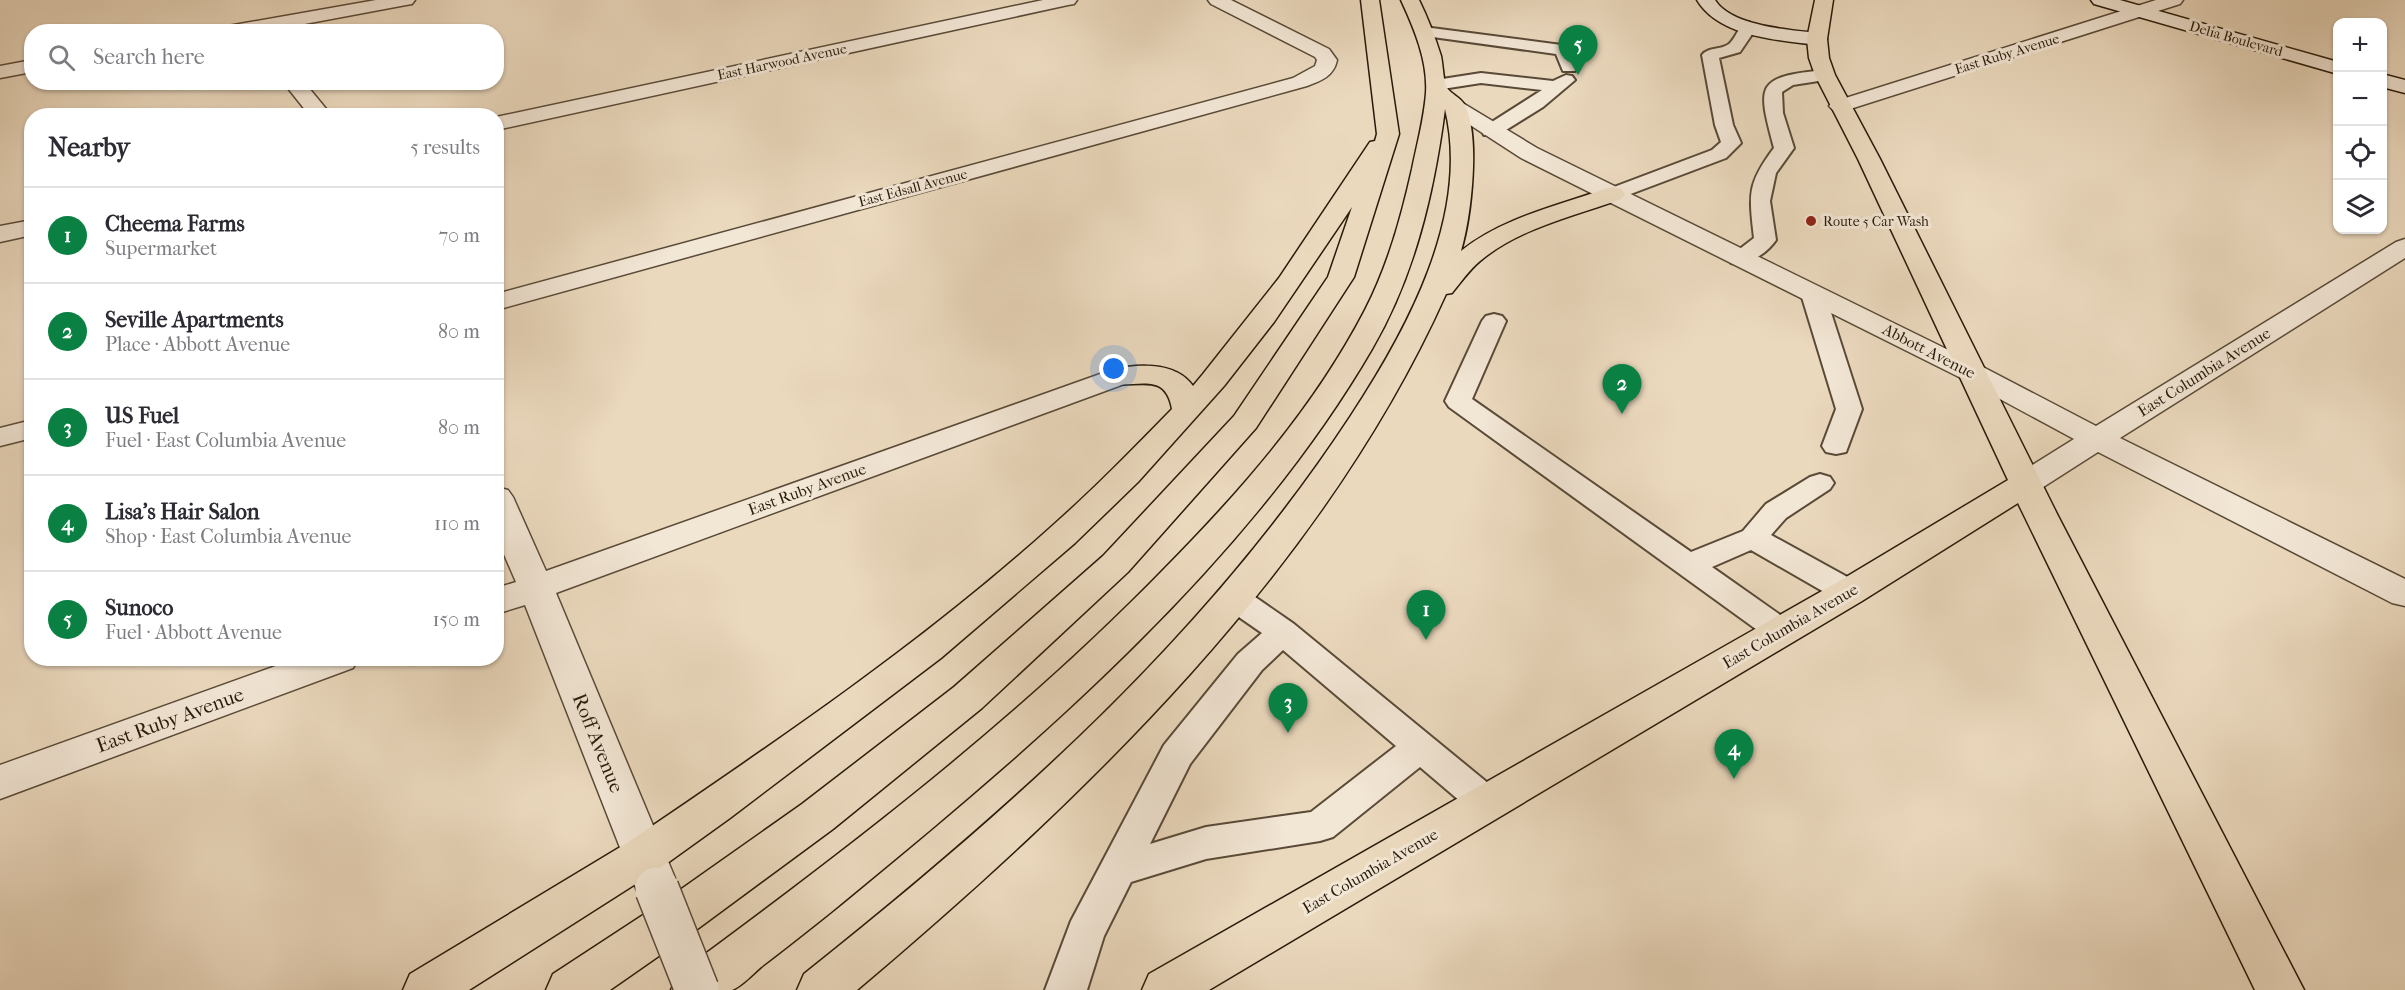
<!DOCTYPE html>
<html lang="en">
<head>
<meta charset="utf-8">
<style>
	body { margin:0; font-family:"IM FELL French Canon",serif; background:#f2f2f3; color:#2b2b33 }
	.controls { position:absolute; right:18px; top:18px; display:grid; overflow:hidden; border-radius:12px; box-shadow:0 2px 4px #0004 }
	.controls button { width:54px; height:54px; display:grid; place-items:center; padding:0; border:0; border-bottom:2px solid #e1e1e2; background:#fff; color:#2b2b33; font:30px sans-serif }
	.you { position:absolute; left:1114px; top:369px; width:21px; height:21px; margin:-15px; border:4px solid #fff; border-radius:50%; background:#1a73e8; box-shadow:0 0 0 9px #1a73e833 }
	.badge { display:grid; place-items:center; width:39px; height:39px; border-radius:50%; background:#0b8043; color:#fff; font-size:20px; font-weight:700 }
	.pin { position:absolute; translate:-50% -50px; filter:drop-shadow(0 2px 3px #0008) }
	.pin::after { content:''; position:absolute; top:32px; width:21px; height:18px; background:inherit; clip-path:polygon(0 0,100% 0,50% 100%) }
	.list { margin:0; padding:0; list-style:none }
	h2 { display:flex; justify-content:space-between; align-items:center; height:78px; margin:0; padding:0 24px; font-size:26px }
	h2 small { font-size:20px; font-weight:400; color:#7c7c81 }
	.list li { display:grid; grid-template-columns:39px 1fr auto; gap:18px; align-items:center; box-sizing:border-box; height:96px; padding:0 24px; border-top:2px solid #e1e1e2 }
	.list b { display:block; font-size:22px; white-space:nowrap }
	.list p { margin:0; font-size:20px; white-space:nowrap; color:#7c7c81 }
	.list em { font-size:20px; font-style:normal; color:#7c7c81 }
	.icon { flex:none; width:33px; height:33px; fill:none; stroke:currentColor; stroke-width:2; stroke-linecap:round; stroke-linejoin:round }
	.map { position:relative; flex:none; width:2405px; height:990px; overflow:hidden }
	.search { position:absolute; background:#fff; box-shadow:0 2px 4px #0004; left:24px; top:24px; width:480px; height:66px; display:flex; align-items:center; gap:15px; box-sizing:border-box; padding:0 21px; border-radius:24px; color:#7c7c81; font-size:22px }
	.panel { position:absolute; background:#fff; box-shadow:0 2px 4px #0004; left:24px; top:108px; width:480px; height:558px; border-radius:24px }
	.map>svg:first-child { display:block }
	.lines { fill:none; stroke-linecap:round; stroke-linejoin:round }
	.lane-casing { stroke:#594a37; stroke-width:4 }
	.street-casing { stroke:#594a37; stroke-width:3 }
	.secondary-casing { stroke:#281b0a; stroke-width:3 }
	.primary-casing { stroke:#281b0a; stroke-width:3 }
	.highway-casing { stroke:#281b0a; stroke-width:3 }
	.lane { fill:#f2e6d5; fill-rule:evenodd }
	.street { fill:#f2e6d5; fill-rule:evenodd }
	.secondary { fill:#f2e6d5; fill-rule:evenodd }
	.primary { fill:#ebd9be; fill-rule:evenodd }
	.highway { fill:#ebd9be; fill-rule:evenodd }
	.street-bridge-casing { stroke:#594a37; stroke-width:46; stroke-linecap:butt }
	.street-bridge { stroke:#f2e6d5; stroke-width:43 }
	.poi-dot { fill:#8f2418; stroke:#f2e6d5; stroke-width:2 }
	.labels { text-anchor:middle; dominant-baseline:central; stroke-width:6; stroke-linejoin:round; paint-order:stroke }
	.far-street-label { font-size:14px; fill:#281b0a; stroke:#f2e6d5 }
	.far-poi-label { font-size:14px; fill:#281b0a; stroke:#f2e6d5; text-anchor:start }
	.street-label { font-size:16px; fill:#281b0a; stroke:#f2e6d5 }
	.near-street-label { font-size:20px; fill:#281b0a; stroke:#f2e6d5 }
</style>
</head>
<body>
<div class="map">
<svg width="2405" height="990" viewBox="0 0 2405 990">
	<rect width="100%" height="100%" fill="#ebd9be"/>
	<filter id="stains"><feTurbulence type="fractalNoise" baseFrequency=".00333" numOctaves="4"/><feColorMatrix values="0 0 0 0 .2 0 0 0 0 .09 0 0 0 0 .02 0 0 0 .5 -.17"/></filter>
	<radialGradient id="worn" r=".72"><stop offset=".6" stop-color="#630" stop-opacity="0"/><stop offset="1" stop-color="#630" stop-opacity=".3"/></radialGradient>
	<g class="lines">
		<g class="lane-casing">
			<path id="lane" d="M1749,22l8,5 -17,25 -21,6 14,67 8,18 -15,15 -106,40 -7,2 -7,-2 -3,-4 3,-4 106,-40 9,-8 -6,-17 -13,-70c6,-8 19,-5 27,-11 8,-7 9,-19 20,-22z
				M1424,27l145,19 9,21 -3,4h-12l-7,-17 -138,-19 -2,-3 2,-3z
				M1825,70l6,1 3,4 -3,4 -38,6 -11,7 1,21 11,35 -18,25 -6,28 6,39c-9,13 -29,27 -45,23l-3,-5 26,-20c-5,-44 -7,-54 20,-90 -17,-64 -19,-71 51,-78z
				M1481,73l72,8 13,-6 6,1 3,4 -32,27 -45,28h-14l-2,-4 2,-4 58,-37 -61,-7 -45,7 -6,-1 -3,-4 3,-4 6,-1z
				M1813,287l8,2 4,5 37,115 -16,43 -10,2 -10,-2 -4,-6 14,-37 -35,-115 4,-5z
				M1494,314l8,2 4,5 -34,78 219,153 52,-21 23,-27 44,-27 10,-3 10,3 4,6 -4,6 -44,29 -15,17 89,49 5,8 -5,8 -11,3 -11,-3 -87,-50 -39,17 81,57 5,8 -5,8 -11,3 -11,-3 -322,-233 -4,-6 37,-80 4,-5z
				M1234,587l11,3 49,34 206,169 5,10 -5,10 -13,5 -13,-5 -54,-46 -87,70 -13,4 -114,18 -75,23 -27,54 -17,54h-42l26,-69 93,-176 74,-91 24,-21 -39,-27 -5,-8 5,-8zM1283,650l113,96 -85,66 -105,15 -56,17 40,-80 72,-94z"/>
		</g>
		<g class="street-casing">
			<path id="street" d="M376,0h39l-3,4 -6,1 -144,27h-43l2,-4 7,-2z
				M1043,0h34l-3,4 -6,1 -572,125v-13z
				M1208,0h23l98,49 8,11c-3,16 -16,21 -30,26l-811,224v-16l797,-216 22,-12 2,-6 -2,-3 -104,-53z
				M2156,0h27l-3,4 -333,106 -7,2 -7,-2 -4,-4 4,-4z
				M32,60v12l-32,6v-12z
				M283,82h21l28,34h-22z
				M1454,100l7,2 76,46 444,218 115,60 300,-184 9,-3v19l-285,180 285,141v27l-13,-3 -294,-151 -61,39 -12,3 -12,-3 -4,-7 4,-7 61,-38 -113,-61 -440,-220 -74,-48 -4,-4 4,-4z
				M32,220v15l-32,7v-16z
				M1117,368l10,3 5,6 -5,6 -571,210 119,285 -6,13 -16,6 -16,-6 -112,-286 -29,9v-26l20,-6 -20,-46v-49l12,3 5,7 33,74z
				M32,420v18l-32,8v-18z
				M298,658h61l-6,10 -353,131v-34z"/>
		</g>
		<g class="secondary-casing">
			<path id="secondary" d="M1697,0h18c16,26 74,30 102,33l7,2 3,4 -3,4 -7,2c-39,-5 -98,-8 -120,-45z
				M2091,0h29l218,62v12l-244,-70z
				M2382,74l23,6v13l-23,-6z"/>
		</g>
		<g class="primary-casing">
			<path id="primary" d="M1815,0h18l-6,39 2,19 6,17 45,84 178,357 246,474h-49l-237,-487 -156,98 -653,389h-67l7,-16 687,-391 172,-103 -150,-321 -43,-84 -6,-17 -2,-19z
				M643,837l16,6 6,13 -6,13 -190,121h-66l7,-16 217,-131z"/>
		</g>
		<g class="highway-casing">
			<path id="highway" d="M1361,0h18l20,134 -45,143 -98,151 -128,144 -146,136 -149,121 -137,101 -86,60h-64l7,-16 110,-72 139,-98 152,-117 149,-131 131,-140 94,-139 24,-70 -78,115 -50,64 -86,96 -63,61 -134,115 -211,160 -71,51 -16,6 -16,-6 -6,-13 6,-13c146,-99 293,-198 424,-316 42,-37 81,-77 121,-118 -7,-40 -38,-19 -65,-26l-5,-6 5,-6c26,-7 68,-11 86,15l10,-12 76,-96 91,-136 5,-1 2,-7z
				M1401,0h18c9,18 16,37 22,56 2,9 2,25 6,32 4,6 13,9 17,16 17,30 7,114 -3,147 41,-33 95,-45 144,-62l8,-2 8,2 4,5 -4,5c-46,17 -102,29 -141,62 -11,9 -19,21 -28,32l-6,1c-124,277 -361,503 -589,696h-60l7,-16c206,-164 400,-335 546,-557 56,-85 121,-202 95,-308 -11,84 -30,166 -73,240 -123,212 -331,391 -519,545 -30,25 -61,49 -92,73 -8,7 -19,19 -29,23 -9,0 -48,0 -61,0l7,-16c170,-125 338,-253 486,-405 77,-78 150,-161 201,-259 23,-45 36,-92 47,-141 5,-25 12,-50 14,-76 2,-32 -12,-65 -25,-93z"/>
		</g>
		<use href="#lane" class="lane"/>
		<use href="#street" class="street"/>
		<use href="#secondary" class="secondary"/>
		<use href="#primary" class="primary"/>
		<use href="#highway" class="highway"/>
		<g class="street-bridge-casing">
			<path id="street-bridge" d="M657,889l40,101"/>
		</g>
		<use href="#street-bridge" class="street-bridge"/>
	</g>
	<circle class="poi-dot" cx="1811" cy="221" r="6"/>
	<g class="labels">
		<g class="far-street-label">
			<text transform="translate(2236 39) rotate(16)">Delia Boulevard</text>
			<text transform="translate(2007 54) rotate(-17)">East Ruby Avenue</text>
			<text transform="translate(782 62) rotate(-12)">East Harwood Avenue</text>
			<text transform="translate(913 188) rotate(-15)">East Edsall Avenue</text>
		</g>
		<g class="far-poi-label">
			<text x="1823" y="221">Route 5 Car Wash</text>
		</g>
		<g class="street-label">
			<text transform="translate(1929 351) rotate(27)">Abbott Avenue</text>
			<text transform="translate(2204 372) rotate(-32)">East Columbia Avenue</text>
			<text transform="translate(807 489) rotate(-20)">East Ruby Avenue</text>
			<text transform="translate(1790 626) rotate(-30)">East Columbia Avenue</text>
			<text transform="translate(1370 871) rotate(-30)">East Columbia Avenue</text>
		</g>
		<g class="near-street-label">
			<text transform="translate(170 720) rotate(-20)">East Ruby Avenue</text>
			<text transform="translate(598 743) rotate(68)">Roff Avenue</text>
		</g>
	</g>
	<rect width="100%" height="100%" filter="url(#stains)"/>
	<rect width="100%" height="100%" fill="url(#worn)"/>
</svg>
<div class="controls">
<button>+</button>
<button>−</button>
<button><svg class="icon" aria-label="locate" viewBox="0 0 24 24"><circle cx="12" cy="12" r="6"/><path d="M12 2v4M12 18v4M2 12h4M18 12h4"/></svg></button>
<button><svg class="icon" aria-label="layers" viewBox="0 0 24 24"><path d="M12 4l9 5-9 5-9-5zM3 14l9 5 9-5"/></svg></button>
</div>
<div class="you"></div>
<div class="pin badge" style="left:1426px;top:640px">1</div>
<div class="pin badge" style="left:1622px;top:414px">2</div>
<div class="pin badge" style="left:1288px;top:733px">3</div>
<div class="pin badge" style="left:1734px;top:779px">4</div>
<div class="pin badge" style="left:1578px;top:75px">5</div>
<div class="search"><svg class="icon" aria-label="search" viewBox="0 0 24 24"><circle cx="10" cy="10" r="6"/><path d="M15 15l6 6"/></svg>Search here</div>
<section class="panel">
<h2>Nearby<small>5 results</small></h2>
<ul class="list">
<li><span class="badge">1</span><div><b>Cheema Farms</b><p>Supermarket</p></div><em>70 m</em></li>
<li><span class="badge">2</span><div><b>Seville Apartments</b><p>Place · Abbott Avenue</p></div><em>80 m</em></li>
<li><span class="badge">3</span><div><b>US Fuel</b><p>Fuel · East Columbia Avenue</p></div><em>80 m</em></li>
<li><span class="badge">4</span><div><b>Lisa's Hair Salon</b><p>Shop · East Columbia Avenue</p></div><em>110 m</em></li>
<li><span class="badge">5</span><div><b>Sunoco</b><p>Fuel · Abbott Avenue</p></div><em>150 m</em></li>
</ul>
</section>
</div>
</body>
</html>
